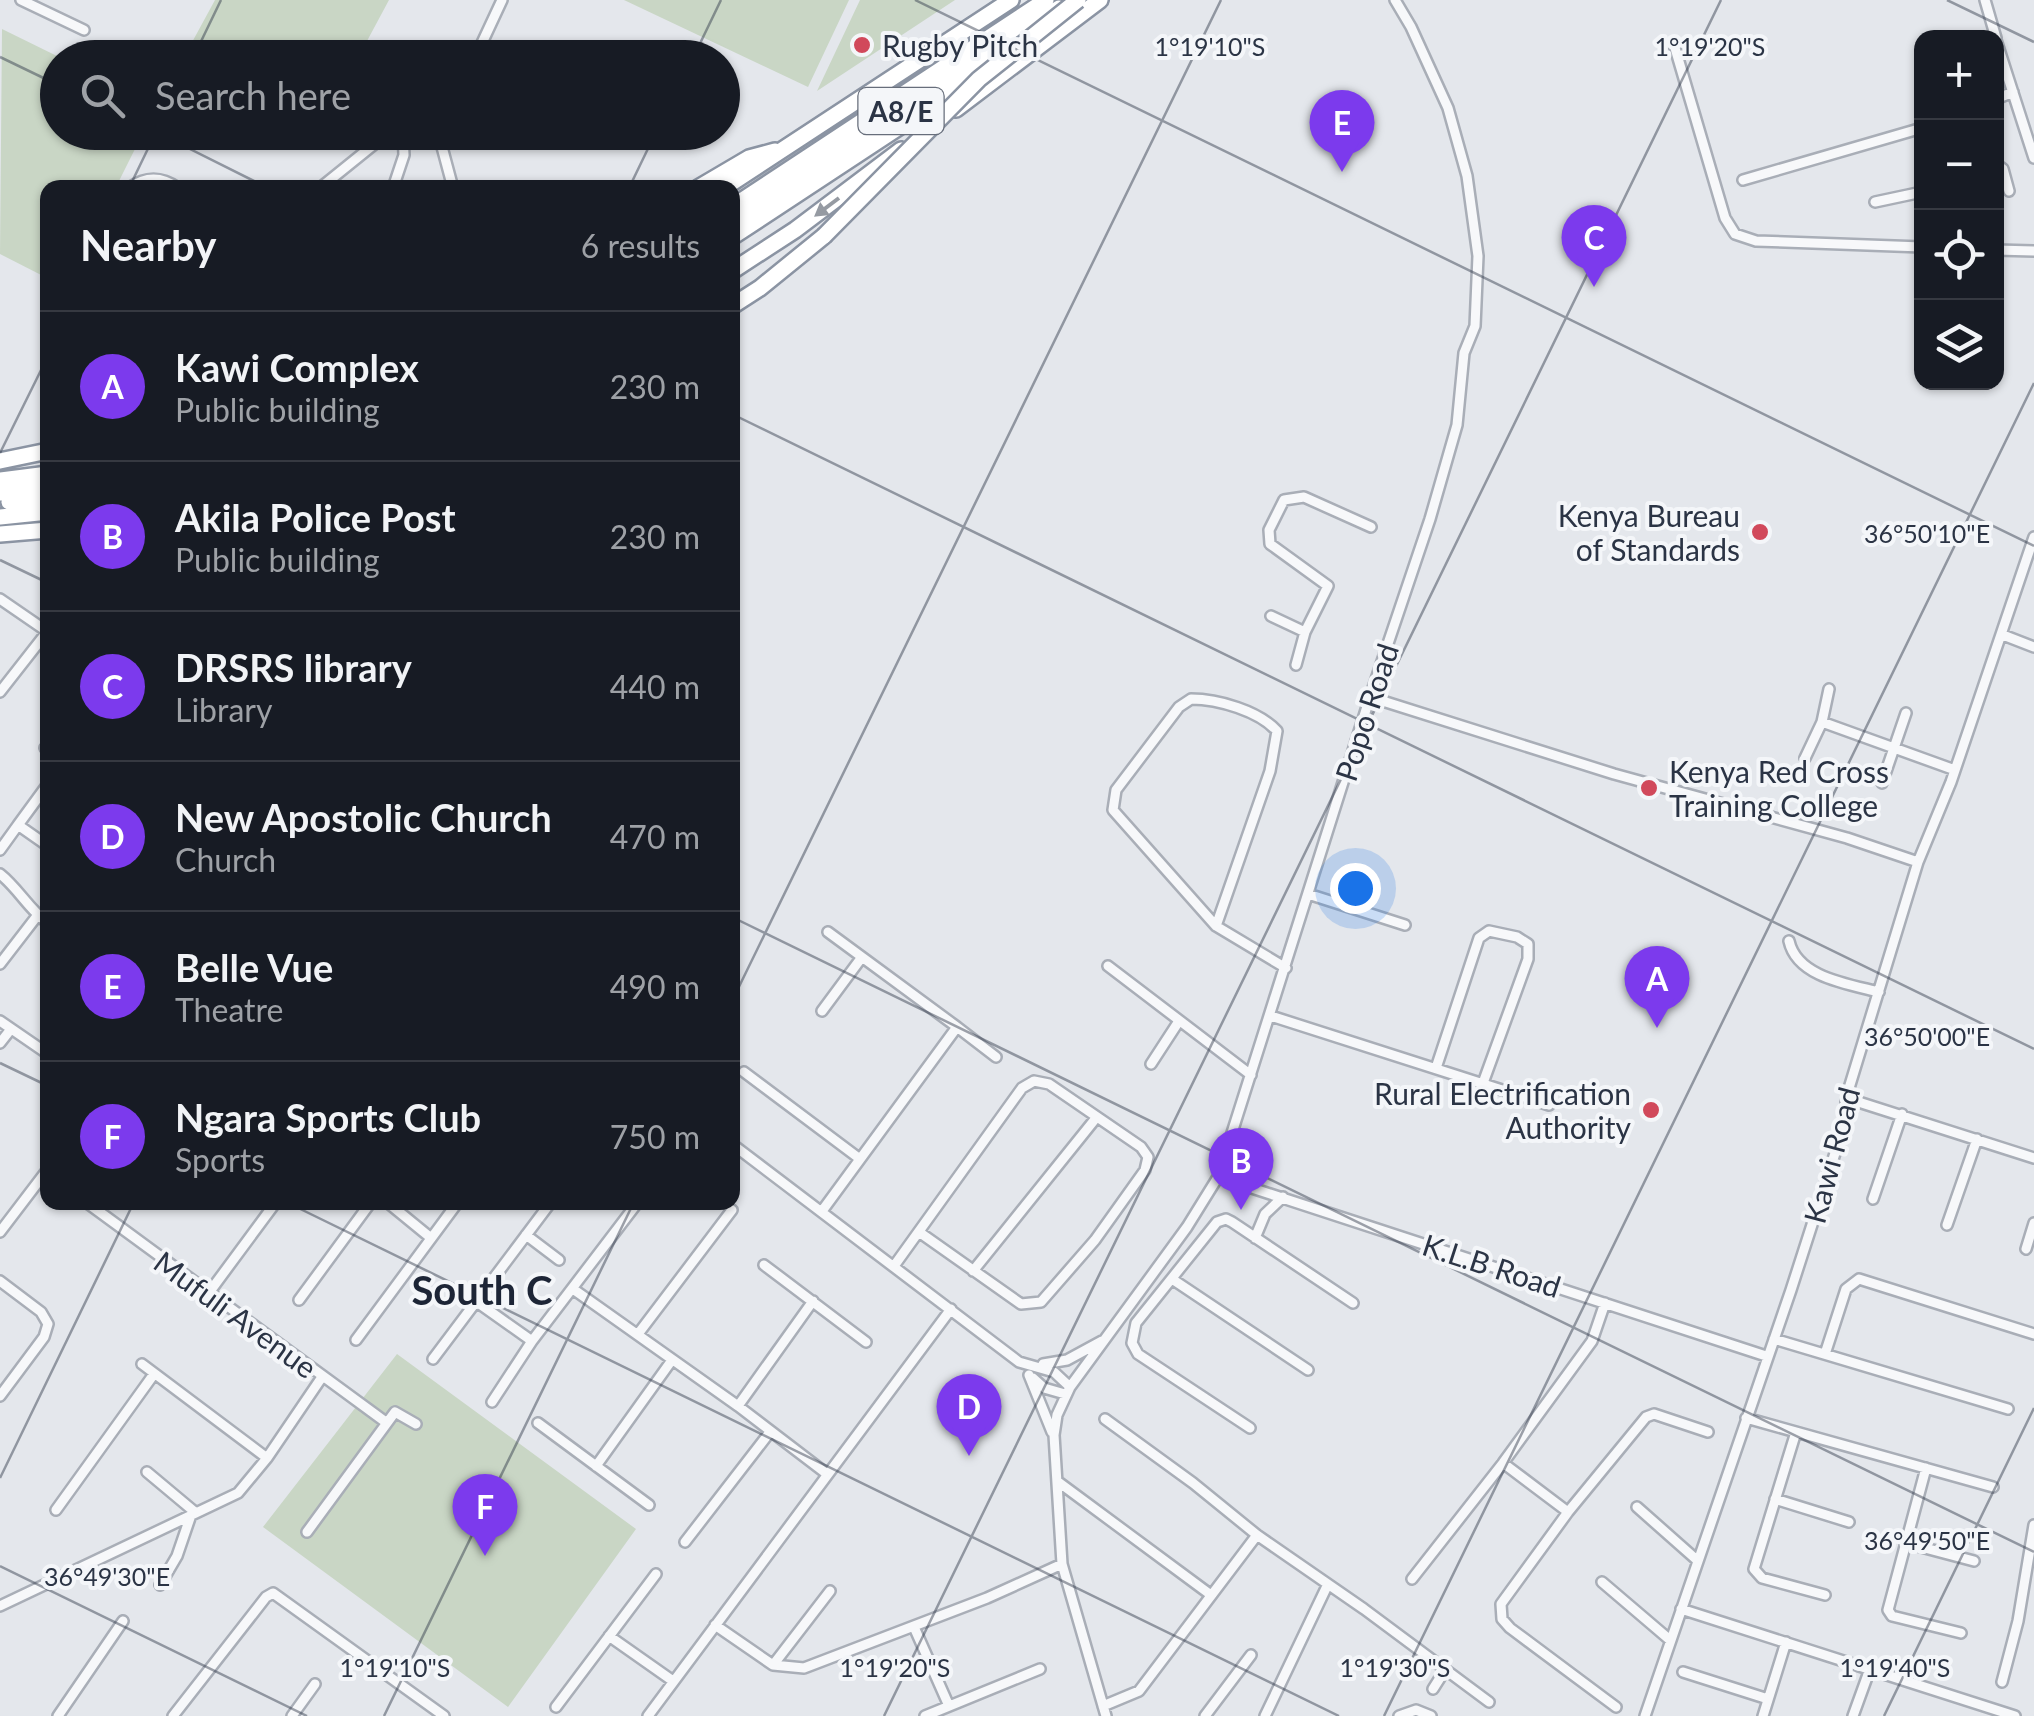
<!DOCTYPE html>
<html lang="en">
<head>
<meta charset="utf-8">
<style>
	body { margin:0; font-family:Lato,sans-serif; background:#242831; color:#f1f3f6 }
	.controls { position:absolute; right:30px; top:30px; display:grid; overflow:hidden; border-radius:20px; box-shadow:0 2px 8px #0004 }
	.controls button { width:90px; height:90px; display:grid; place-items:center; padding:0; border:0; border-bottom:2px solid #363941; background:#171b24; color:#f1f3f6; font:50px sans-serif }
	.you { position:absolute; left:1355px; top:888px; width:35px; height:35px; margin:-25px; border:8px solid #fff; border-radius:50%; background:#1a73e8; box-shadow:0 0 0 15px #1a73e833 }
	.badge { display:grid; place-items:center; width:65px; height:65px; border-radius:50%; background:#7c3aed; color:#fff; font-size:32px; font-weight:700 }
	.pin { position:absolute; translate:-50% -82px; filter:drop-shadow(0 2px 5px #0008) }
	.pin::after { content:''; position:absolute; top:52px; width:35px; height:30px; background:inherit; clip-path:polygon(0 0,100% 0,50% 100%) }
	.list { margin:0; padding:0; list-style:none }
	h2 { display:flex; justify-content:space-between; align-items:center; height:130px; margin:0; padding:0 40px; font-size:42px }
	h2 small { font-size:32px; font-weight:400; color:#9ea1a6 }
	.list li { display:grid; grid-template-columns:65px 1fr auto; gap:30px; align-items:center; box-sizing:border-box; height:150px; padding:0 40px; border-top:2px solid #363941 }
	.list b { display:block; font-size:38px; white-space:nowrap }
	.list p { margin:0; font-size:32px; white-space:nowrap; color:#9ea1a6 }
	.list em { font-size:32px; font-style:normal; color:#9ea1a6 }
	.icon { flex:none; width:55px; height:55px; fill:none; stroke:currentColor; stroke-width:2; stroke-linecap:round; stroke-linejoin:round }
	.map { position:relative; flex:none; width:2034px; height:1716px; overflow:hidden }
	.search { position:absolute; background:#171b24; box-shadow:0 2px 8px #0004; left:40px; top:40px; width:700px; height:110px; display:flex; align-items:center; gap:25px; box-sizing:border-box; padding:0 35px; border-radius:55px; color:#9ea1a6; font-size:38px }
	.panel { position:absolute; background:#171b24; box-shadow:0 2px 8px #0004; left:40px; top:180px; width:700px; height:1030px; border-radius:20px }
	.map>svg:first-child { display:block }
	.green { fill:#c9d6c5 }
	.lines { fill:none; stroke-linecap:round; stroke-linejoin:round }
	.street-casing { stroke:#a9aeb7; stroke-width:14 }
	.highway-casing { stroke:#8b94a3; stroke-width:20 }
	.street { stroke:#f7f8fa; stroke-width:9 }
	.highway { stroke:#fff; stroke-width:15 }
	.highway-bridge-casing { stroke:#8b94a3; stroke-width:20; stroke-linecap:butt }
	.highway-bridge { stroke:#fff; stroke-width:15 }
	.oneway { fill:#959aa2 }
	.ticks { fill:none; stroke:#2b3445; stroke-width:2.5; stroke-opacity:0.45 }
	.poi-dot { fill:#d1495b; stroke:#f4f6f9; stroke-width:4 }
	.labels { text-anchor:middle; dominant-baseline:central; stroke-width:8; stroke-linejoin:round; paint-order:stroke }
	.shield { fill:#f4f6f9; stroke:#676e7b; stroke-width:2.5 }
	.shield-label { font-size:28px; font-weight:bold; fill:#2b3445 }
	.poi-label { font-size:30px; fill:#2b3445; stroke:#f4f6f9; text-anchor:start }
	.street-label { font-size:30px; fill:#2b3445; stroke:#f4f6f9 }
	.district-label { font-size:40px; font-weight:bold; fill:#1d2536; stroke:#f4f6f9 }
	.ticks-label { font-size:25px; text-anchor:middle; fill:#2b3445; stroke:#f4f6f9; stroke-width:8; stroke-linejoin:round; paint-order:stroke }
</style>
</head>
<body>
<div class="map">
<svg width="2034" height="1716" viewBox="0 0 2034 1716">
	<rect width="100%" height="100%" fill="#e4e7ec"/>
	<path class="green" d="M215,0h174l-22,41 29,16h-212z
		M624,0h225l-41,87z
		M860,0h95l-138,91z
		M2,29l57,28 -1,75 85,1 -27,54 -68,1 -1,90 -47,-24z
		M397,1354l239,175 -128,178 -245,-180z"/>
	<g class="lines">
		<g class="street-casing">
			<path id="street" d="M21,0l63,30
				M1985,0l11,38
				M1996,40l38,118
				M1675,48l50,170 10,16 21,7 166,6
				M475,58l27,-58
				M1996,99l17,-7
				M438,132l15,56
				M1996,164l7,5 6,22
				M1743,180l179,-52
				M129,188c17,-12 32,-12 49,0
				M320,188l57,-46 33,-10
				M393,188l11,-33 -1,-21
				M1875,202l47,-10
				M1996,250l38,1
				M0,599l48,33
				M1271,616l34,16 23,-46 -58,-42 -1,-14 15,-30 20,-3 67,30
				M2003,635l31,12
				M1296,665l9,-33
				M0,692l47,-60
				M1370,697l244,77 233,64 71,24
				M1822,722l133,48
				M45,748l3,2
				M1805,758l17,-36 7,-33
				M1882,783l24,-70
				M18,825l30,-41
				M0,850l18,-25 30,21
				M0,874c18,14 30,37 48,49
				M1308,894l97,31
				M1216,926l54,-155 7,-40c-18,-20 -59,-32 -86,-32l-12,8 -63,83 -3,20 103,116 70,42
				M1789,941c8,36 58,43 90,51
				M0,964l37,-48
				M1108,966l143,109
				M822,1011l40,-54
				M1271,1016l278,89
				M0,1021l48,33
				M957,1027l39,30
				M0,1043l11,-14
				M1151,1064l28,-43
				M1436,1068l43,-130 10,-7 28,6 11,7v15l-45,124
				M744,1072l116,87
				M1846,1098l188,60
				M732,1144l287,218 35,10 16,15
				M1218,1177l548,179
				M1873,1199l29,-85
				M86,1202l301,221
				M387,1202l44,36
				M822,1211l135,-184 -129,-95
				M1947,1225l30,-86
				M0,1232l48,-63
				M526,1235l33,25
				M1255,1238l10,-24 18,-17
				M2026,1249l8,-26
				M764,1265l102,77
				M894,1266l128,-178 12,-7 15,3 92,63 7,10 -3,13 -50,70 -54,62 -20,2 -102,-72
				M973,1271l123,-153
				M1172,1279l136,91
				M0,1281l41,31 7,12 -4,13 -44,59
				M573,1289l165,117 89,68
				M208,1294l68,-92
				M299,1300l72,-98
				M477,1302l55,39
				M638,1334l94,-124
				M1774,1339l234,70
				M356,1340l102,-138
				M1825,1354l21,-65 13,-10 175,55
				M433,1359l118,-157
				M142,1364l125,94
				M1043,1364l24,-4 35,-19
				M1029,1375l23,57
				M1033,1378l11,10 21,6
				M492,1402l40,-61 106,-139
				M738,1406l75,-105
				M1746,1418l247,69
				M1105,1419l88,64 64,52 107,74 125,93
				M538,1423l111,82
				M1250,1428l-112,-74 -6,-11 4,-20 81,-101 9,-3 6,3 121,81
				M1796,1432l-42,137 8,9 63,17
				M1503,1463l65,49
				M596,1466l76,-106
				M1926,1468l-38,142 4,6 69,17
				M147,1472l49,41
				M1057,1481l154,114
				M1775,1499l74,23
				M1637,1507l61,54
				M56,1510l98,-136
				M307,1532l88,-120 21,12
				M685,1542l85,-110
				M1906,1543l68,18
				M1412,1579l91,-116 89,-122 13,-38
				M1602,1582l68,58
				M160,1585l17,-29 14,-41
				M0,1606l238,-113 29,-35 55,-81
				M1681,1609l334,107
				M715,1625l58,40 31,3 183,-70 75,-34
				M914,1627l35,79
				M609,1636l64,45
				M773,1665l57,-74
				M1683,1672l85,27
				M2002,1682l16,-61 16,-96
				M1433,1689l12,-19
				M1103,1706l36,-15 118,-156
				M556,1707l100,-133
				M1616,1707l-106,-79 -8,-9 -1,-15 67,-92 78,-95 8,-3 54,18
				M58,1716l65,-95
				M173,1716l93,-119 7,-4 171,123
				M292,1716l23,-32
				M648,1716l303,-407
				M925,1716l115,-47
				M1106,1716l-44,-152 -8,-129 3,-20 13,-28 117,-160 31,-50 152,-480 60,-178 27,-94 7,-72 11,-27 3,-70 -11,-80 -19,-68 -37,-81 -16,-27
				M1205,1716l46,-61
				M1265,1716l63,-132
				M1399,1716l17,-6 15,6
				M1645,1716l146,-426 55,-171v-21l72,-236 33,-80 83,-245
				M1763,1716l23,-74
				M1853,1716l17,-47"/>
		</g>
		<g class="highway-casing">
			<path id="highway" d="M956,109l144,-109
				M698,188l51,-30 26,-7
				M724,188l287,-188
				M732,207l314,-207
				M732,224l327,-216
				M732,237l243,-160
				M732,271l63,-41 106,-80
				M732,306l28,-18 64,-52
				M0,461l48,-10
				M0,480l48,-6
				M0,493l48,-6
				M9,502l39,-4
				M0,517l48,-5
				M0,534l48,-4"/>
		</g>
		<use href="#street" class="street"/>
		<use href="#highway" class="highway"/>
		<g class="highway-bridge-casing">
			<path id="highway-bridge" d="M824,236l155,-157 99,-79"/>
		</g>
		<use href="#highway-bridge" class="highway-bridge"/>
	</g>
	<defs><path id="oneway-solid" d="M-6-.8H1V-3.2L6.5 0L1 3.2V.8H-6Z" transform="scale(2.5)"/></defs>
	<use class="oneway" href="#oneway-solid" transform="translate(827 207) rotate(143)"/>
	<path class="ticks" d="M915,0l1119,546M1947,0l87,42M0,57l58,28M193,58l28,-58M693,58l28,-58M156,132l112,56M129,188l27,-56M629,188l27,-56M732,414l1302,635M0,453l48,-97M0,560l48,23M732,917l1302,635M732,1001l489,-1001M0,1063l48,23M286,1202l1053,514M0,1478l134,-276M0,1566l307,150M384,1716l250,-514M884,1716l837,-1716M1384,1716l650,-1333M1884,1716l150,-308"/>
	<g class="poi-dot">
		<circle cx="862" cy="45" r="10"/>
		<circle cx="1760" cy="532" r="10"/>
		<circle cx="1649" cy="788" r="10"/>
		<circle cx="1651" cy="1110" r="10"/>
	</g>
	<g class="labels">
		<rect class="shield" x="858.5" y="88" width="85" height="46" rx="8"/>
		<g class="shield-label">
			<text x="901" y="111">A8/E</text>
		</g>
		<g class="poi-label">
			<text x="882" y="45">Rugby Pitch</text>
			<text x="1740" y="515" text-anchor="end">Kenya Bureau<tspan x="1740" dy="34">of Standards</tspan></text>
			<text x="1669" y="771">Kenya Red Cross<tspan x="1669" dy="34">Training College</tspan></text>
			<text x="1631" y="1093" text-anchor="end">Rural Electrification<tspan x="1631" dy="34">Authority</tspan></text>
		</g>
		<g class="street-label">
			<text transform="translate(1366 712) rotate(-72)">Popo Road</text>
			<text transform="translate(1831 1155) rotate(-75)">Kawi Road</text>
			<text transform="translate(1492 1265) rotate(18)">K.L.B Road</text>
			<text transform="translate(236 1314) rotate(36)">Mufuli Avenue</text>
		</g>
		<g class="district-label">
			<text x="482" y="1290">South C</text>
		</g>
	</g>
	<g class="ticks-label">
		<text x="1210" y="56">1°19'10"S</text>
		<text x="1710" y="56">1°19'20"S</text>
		<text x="1927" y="543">36°50'10"E</text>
		<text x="1927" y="1046">36°50'00"E</text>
		<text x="1927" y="1550">36°49'50"E</text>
		<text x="107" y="1586">36°49'30"E</text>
		<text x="395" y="1677">1°19'10"S</text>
		<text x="895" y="1677">1°19'20"S</text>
		<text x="1395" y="1677">1°19'30"S</text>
		<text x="1895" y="1677">1°19'40"S</text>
	</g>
</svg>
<div class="controls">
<button>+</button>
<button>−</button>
<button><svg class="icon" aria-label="locate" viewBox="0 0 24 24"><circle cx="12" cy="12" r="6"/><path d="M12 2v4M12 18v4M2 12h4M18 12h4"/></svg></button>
<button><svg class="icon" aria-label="layers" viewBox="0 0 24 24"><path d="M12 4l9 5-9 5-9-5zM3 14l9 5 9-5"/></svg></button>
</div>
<div class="you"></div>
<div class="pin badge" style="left:1657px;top:1028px">A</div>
<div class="pin badge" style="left:1241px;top:1210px">B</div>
<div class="pin badge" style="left:1594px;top:287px">C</div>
<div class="pin badge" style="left:969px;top:1456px">D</div>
<div class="pin badge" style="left:1342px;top:172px">E</div>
<div class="pin badge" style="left:485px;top:1556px">F</div>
<div class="search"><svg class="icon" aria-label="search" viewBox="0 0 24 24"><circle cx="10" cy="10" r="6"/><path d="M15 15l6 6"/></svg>Search here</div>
<section class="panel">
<h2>Nearby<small>6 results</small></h2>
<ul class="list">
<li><span class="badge">A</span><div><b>Kawi Complex</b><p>Public building</p></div><em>230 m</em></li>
<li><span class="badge">B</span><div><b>Akila Police Post</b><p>Public building</p></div><em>230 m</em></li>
<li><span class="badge">C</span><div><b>DRSRS library</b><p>Library</p></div><em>440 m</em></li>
<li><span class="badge">D</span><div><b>New Apostolic Church</b><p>Church</p></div><em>470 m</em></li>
<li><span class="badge">E</span><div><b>Belle Vue</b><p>Theatre</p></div><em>490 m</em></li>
<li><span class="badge">F</span><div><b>Ngara Sports Club</b><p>Sports</p></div><em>750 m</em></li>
</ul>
</section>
</div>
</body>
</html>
